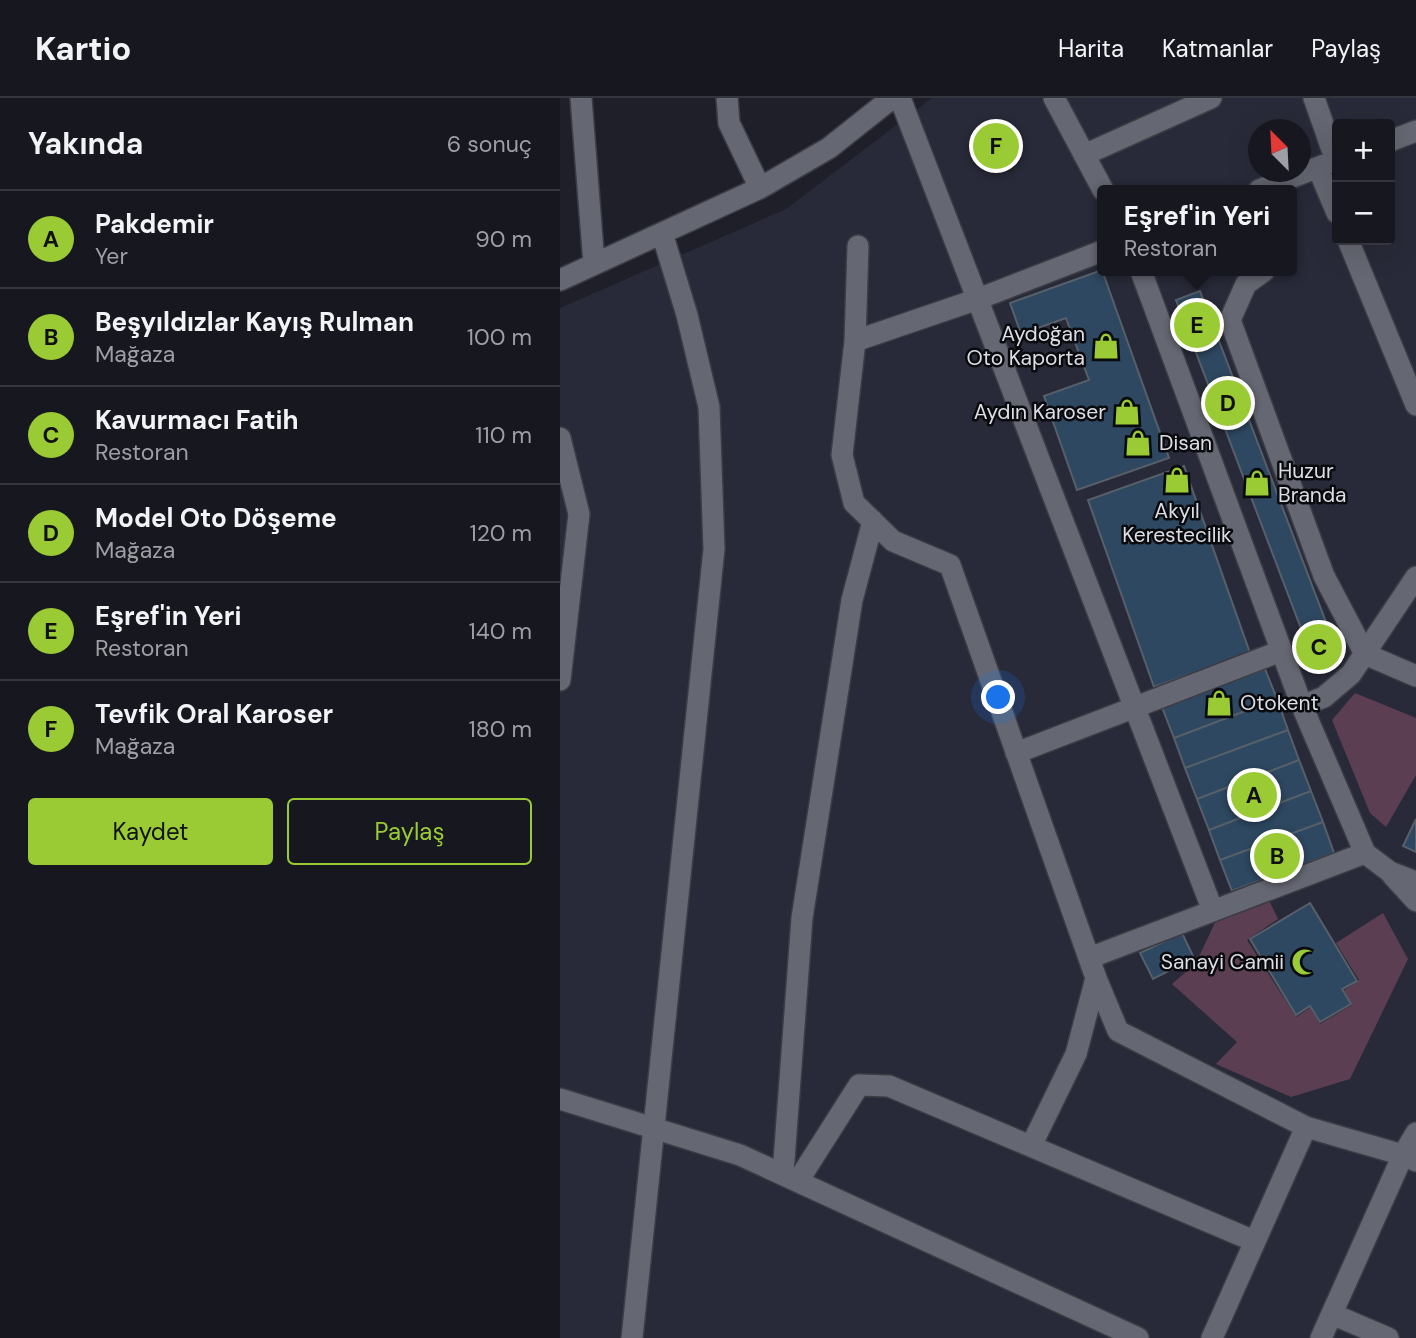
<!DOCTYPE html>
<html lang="tr">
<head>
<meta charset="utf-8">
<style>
	body { margin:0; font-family:"DM Sans",sans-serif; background:#1f2028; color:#f1f3f6 }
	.controls { position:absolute; right:21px; top:21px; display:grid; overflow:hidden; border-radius:7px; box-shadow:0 7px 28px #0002 }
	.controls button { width:63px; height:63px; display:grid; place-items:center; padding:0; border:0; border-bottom:2px solid #35363d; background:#16171f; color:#f1f3f6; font:35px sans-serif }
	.compass { position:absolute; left:688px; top:21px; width:63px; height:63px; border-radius:50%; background:#16171f; box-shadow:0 7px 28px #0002; rotate:336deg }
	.you { position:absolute; left:439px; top:600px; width:24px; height:24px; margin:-18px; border:5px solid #fff; border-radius:50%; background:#1a73e8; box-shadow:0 0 0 10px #1a73e833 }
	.badge { display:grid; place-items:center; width:46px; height:46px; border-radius:50%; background:#9acb35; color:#111; font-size:23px; font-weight:700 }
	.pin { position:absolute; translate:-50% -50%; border:4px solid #fff; box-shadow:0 2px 7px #0006 }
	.popup { position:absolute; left:537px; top:87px; width:200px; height:91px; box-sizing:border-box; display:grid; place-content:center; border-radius:7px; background:#16171f; filter:drop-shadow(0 2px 5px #0005); font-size:23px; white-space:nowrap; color:#9e9fa4 }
	.popup b { font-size:26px; color:#f1f3f6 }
	.popup::after { content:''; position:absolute; left:50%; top:100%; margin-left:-14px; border:14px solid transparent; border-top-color:#16171f }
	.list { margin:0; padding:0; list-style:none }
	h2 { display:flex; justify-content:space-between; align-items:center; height:91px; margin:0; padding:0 28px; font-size:30px }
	h2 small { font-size:23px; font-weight:400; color:#9e9fa4 }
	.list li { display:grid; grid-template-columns:46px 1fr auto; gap:21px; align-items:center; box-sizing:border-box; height:98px; padding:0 28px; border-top:2px solid #35363d }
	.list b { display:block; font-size:26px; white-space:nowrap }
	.list p { margin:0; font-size:23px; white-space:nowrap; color:#9e9fa4 }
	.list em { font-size:23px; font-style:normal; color:#9e9fa4 }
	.actions { display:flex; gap:14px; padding:21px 28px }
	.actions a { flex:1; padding:16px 0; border:2px solid #9acb35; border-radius:7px; text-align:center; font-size:24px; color:#9acb35 }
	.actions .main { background:#9acb35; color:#111 }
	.map { position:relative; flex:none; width:856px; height:1240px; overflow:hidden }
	header { display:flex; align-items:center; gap:42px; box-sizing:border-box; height:98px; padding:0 35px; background:#16171f; border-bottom:2px solid #35363d }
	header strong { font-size:33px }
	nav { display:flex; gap:38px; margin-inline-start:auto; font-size:24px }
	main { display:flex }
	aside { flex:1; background:#16171f }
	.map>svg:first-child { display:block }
	.built { fill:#282a39; fill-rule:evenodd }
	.forest { fill:#5c3e52 }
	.building { fill:#2e4861; stroke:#576068; stroke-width:2 }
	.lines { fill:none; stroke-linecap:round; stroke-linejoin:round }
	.minor-casing { stroke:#3b3c44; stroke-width:24 }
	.minor { stroke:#656772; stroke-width:21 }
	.labels { text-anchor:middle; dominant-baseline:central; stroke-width:5; stroke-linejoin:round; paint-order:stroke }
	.poi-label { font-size:21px; fill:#dddee5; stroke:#090a0e; text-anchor:end }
</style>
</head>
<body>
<header>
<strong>Kartio</strong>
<nav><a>Harita</a><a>Katmanlar</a><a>Paylaş</a></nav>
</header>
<main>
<aside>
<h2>Yakında<small>6 sonuç</small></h2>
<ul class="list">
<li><span class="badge">A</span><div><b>Pakdemir</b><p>Yer</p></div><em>90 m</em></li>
<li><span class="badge">B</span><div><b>Beşyıldızlar Kayış Rulman</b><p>Mağaza</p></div><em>100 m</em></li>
<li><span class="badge">C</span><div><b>Kavurmacı Fatih</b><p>Restoran</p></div><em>110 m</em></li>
<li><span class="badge">D</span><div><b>Model Oto Döşeme</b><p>Mağaza</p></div><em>120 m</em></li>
<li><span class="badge">E</span><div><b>Eşref'in Yeri</b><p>Restoran</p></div><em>140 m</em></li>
<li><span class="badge">F</span><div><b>Tevfik Oral Karoser</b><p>Mağaza</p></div><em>180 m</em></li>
</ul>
<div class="actions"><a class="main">Kaydet</a><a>Paylaş</a></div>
</aside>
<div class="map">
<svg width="856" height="1240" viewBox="0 0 856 1240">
	<rect width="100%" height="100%" fill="#1e1f29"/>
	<path class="built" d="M372,0h484v1240h-856v-1030l226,-99zM777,26h53v116h-53zM698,32h42v42h-42zM542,92h190v81h-190z"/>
	<path class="forest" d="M795,595l61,25v57l-30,52 -16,-14 -38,-93z
		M707,798l11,23 -31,21 49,77 14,-9 10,16 32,-19 -8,-15 15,-10 -23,-37 47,-30 25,46 -58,120 -59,18 -75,-33 21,-22 -65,-58 24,-21 23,-49z"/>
	<path class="building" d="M542,172l67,188 -92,32 -33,-94 45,-16 -23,-62 -45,16 -11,-31z
		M640,193l137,360 -24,9 -137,-360z
		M624,368l66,187 -96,34 -66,-187z
		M705,571l12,30 -103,39 -12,-31z
		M717,601l11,31 -103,38 -11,-30z
		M728,632l11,30 -102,39 -12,-31z
		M739,662l12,31 -102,39 -12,-31z
		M751,693l12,31 -103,38 -11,-30z
		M856,721v33l-13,-6z
		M763,724l11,31 -102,38 -12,-31z
		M750,805l47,78 -15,8 9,15 -31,18 -10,-16 -14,9 -46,-76z
		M622,835l12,25 -41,21 -13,-26z"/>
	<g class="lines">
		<g class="minor-casing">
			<path id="minor" d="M21,0l13,166
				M167,0l2,25 31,65
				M340,0l313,813
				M494,0l49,92
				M754,0l22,63
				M830,43l26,-10
				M524,57l127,-57
				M758,70l19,45
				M699,92l78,-30
				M788,142l68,165
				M298,148l-3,95 -13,114 12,48 39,38 57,24 146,413 22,53 188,96 97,28 13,6
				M581,173l161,435 63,147 25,19 26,10
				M704,173l-18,13 -16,36 94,256 41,78 51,22
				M0,182l200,-92 69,-40 63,-50
				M295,243l123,-42 124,-48
				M0,340l19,76 -19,166
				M742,608l22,-9 27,-23 65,-97
				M456,655l265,-102
				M833,778l23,25
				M529,860l276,-105
				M0,1001l180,56 398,183
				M471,1048l45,-92 20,-76
				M223,1076l19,-256 50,-318 21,-79
				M238,1083l61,-96 30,1 365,155
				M772,1216l56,24
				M72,1240l82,-789 -5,-142 -22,-92 -25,-82
				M652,1240l94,-211
				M761,1240l82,-183 13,-22"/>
		</g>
		<use href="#minor" class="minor"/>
	</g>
	<defs>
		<g id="shop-bare" transform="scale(2.1)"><path d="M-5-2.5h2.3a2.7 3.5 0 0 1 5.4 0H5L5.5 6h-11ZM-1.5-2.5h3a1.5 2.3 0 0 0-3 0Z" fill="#9acb35" stroke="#090a0e" stroke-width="2.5" paint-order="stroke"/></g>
		<g id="mosque-bare" transform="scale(2.1)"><path d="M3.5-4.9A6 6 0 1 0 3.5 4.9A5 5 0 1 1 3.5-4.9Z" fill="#9acb35" stroke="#090a0e" stroke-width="2.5" paint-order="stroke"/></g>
	</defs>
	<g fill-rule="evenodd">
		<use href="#shop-bare" x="546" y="248"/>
		<use href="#shop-bare" x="567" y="314"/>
		<use href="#shop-bare" x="578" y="345"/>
		<use href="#shop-bare" x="617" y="382"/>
		<use href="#shop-bare" x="697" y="385"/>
		<use href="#shop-bare" x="659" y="605"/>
		<use href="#mosque-bare" x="745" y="864"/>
	</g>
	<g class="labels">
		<g class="poi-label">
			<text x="525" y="236">Aydoğan<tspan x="525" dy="24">Oto Kaporta</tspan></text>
			<text x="546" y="314">Aydın Karoser</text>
			<text x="599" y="345" text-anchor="start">Disan</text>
			<text x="718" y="373" text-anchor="start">Huzur<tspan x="718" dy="24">Branda</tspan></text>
			<text x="617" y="413" text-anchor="middle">Akyıl<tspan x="617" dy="24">Kerestecilik</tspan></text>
			<text x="680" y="605" text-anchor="start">Otokent</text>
			<text x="724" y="864">Sanayi Camii</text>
		</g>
	</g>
</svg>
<div class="controls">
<button>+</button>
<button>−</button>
</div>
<svg class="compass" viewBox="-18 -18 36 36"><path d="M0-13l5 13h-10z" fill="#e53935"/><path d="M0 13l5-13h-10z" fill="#9e9fa4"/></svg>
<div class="you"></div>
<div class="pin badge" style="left:694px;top:697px">A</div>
<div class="pin badge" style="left:717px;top:758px">B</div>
<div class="pin badge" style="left:759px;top:549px">C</div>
<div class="pin badge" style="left:668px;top:305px">D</div>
<div class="pin badge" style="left:637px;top:227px">E</div>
<div class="popup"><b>Eşref'in Yeri</b>Restoran</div>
<div class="pin badge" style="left:436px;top:48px">F</div>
</div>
</main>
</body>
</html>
